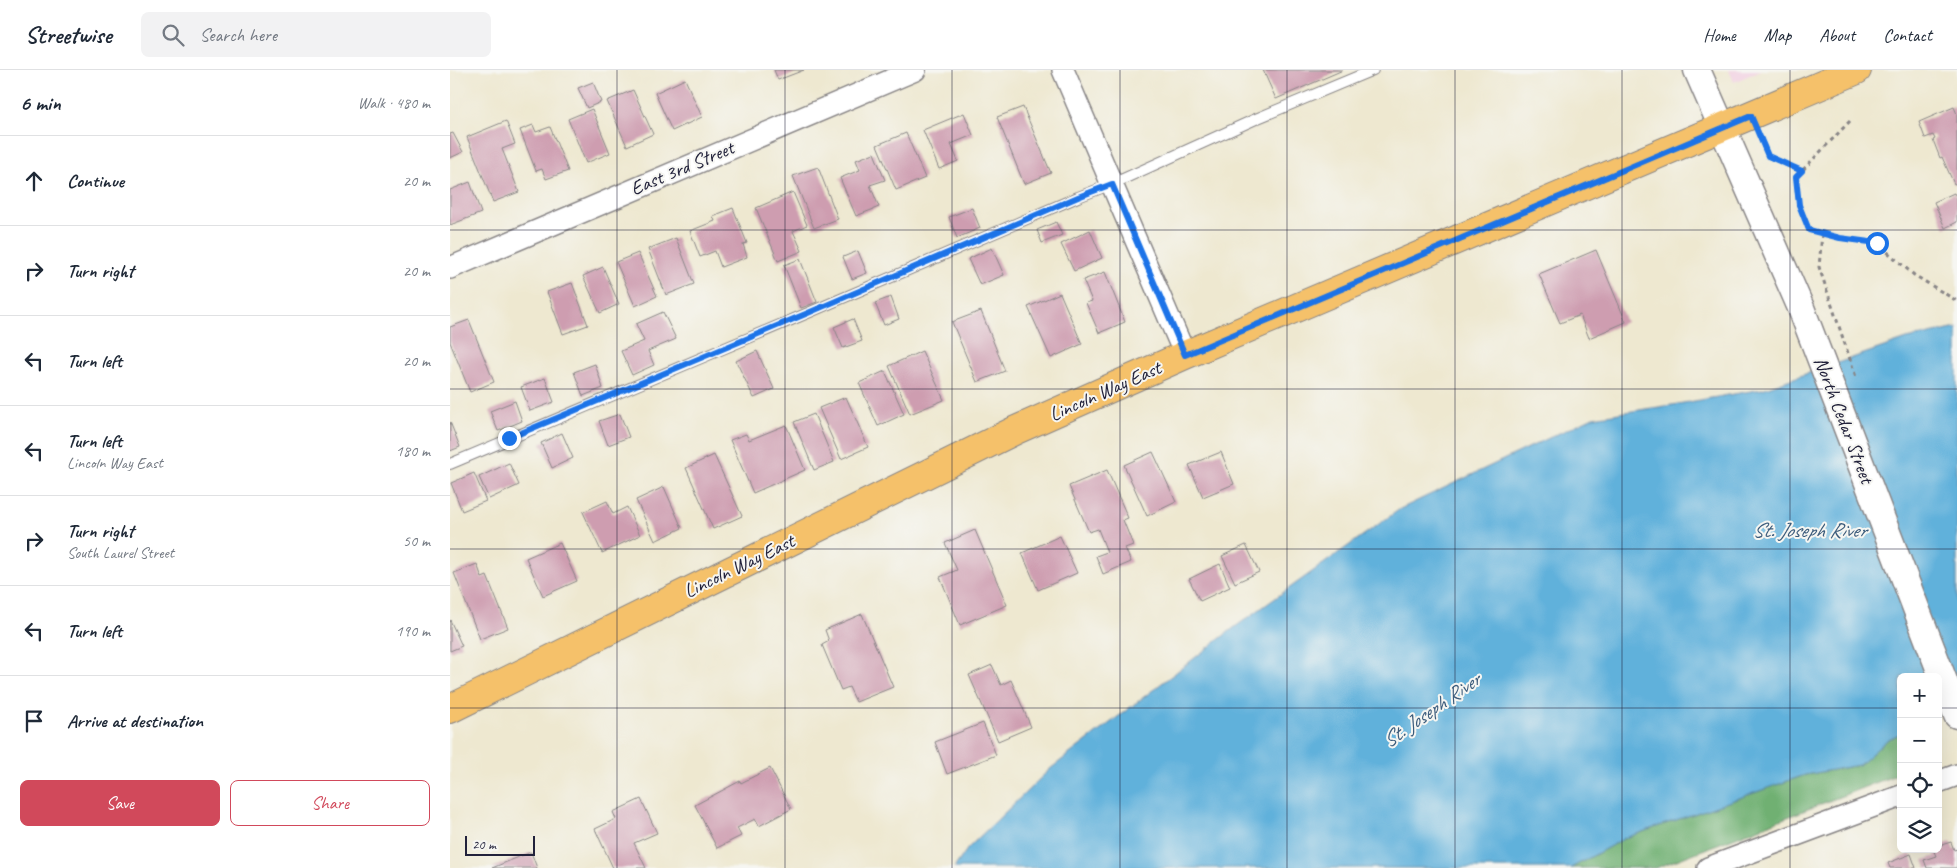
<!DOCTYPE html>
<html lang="en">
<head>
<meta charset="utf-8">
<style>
	body { margin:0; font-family:Caveat,sans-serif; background:#f2f2f3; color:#1f2937 }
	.controls { position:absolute; right:15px; bottom:15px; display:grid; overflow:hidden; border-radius:8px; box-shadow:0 5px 20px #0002 }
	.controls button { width:45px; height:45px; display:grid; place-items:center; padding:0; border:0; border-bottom:1px solid #e0e1e3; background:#fff; color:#1f2937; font:25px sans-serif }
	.scale { position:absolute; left:15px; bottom:12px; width:70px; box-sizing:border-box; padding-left:5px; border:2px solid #22223b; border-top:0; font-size:14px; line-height:18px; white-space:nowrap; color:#22223b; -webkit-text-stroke:4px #f6f6f2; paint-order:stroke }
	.stop { position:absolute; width:15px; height:15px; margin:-11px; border:4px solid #1a73e8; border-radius:50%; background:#fff }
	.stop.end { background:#1a73e8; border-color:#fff; box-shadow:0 1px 5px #0008 }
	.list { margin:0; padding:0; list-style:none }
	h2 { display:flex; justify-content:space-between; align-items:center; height:65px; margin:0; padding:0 20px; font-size:21px }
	h2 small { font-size:16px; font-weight:400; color:#747a83 }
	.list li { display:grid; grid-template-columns:32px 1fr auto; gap:15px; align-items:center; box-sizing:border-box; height:90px; padding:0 20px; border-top:1px solid #e0e1e3 }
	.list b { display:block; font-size:19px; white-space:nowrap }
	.list p { margin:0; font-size:16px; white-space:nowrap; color:#747a83 }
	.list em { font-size:16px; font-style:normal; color:#747a83 }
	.actions { display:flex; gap:10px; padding:15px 20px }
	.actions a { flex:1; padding:11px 0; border:1px solid #d1495b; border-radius:8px; text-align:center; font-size:18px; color:#d1495b }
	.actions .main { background:#d1495b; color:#fff }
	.icon { flex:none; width:28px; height:28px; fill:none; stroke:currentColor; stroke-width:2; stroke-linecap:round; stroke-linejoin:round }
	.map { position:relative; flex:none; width:1507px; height:798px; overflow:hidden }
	header { display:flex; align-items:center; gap:30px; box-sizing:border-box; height:70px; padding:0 25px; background:#fff; border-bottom:1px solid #e0e1e3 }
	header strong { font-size:24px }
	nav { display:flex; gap:28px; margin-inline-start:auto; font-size:18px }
	.search { width:350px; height:45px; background:#f2f2f3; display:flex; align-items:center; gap:12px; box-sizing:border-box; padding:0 18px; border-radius:8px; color:#747a83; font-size:19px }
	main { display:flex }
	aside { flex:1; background:#fff }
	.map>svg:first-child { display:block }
	.built { fill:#f2cfe1 }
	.forest { fill:#70b072; stroke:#496956 }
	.water { fill:#60b1db; stroke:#416a8b }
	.building { fill:#ce9db0 }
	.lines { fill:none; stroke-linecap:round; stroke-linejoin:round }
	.service-casing { stroke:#888586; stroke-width:12 }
	.minor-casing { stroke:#888586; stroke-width:24 }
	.tertiary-casing { stroke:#888586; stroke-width:29 }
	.primary-casing { stroke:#888586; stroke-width:30 }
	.path { stroke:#888586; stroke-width:3; stroke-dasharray:4 4; stroke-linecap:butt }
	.service { stroke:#fff; stroke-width:10 }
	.minor { stroke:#fff; stroke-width:21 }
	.tertiary { stroke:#fff; stroke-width:26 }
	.primary { stroke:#f5c16b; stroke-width:28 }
	.route { stroke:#1a73e8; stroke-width:6 }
	.grid { fill:none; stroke:#22223b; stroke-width:1; stroke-opacity:0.55 }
	.labels { text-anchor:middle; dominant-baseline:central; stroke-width:4; stroke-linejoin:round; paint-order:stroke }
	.street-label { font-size:20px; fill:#22223b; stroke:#f6f6f2 }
	.water-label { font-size:21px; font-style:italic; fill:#3b5b7b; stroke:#f6f6f2 }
</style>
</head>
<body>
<header>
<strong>Streetwise</strong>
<div class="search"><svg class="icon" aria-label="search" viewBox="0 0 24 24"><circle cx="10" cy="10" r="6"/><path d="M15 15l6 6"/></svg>Search here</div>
<nav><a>Home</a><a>Map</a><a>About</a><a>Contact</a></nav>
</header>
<main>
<aside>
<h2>6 min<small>Walk · 480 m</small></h2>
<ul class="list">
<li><svg class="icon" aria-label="ahead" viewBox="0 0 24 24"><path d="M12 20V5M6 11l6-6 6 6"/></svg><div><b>Continue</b></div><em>20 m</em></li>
<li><svg class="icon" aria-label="right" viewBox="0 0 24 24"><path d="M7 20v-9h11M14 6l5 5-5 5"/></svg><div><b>Turn right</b></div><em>20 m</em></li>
<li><svg class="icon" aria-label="left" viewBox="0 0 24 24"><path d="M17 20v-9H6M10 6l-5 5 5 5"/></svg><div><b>Turn left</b></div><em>20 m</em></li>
<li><svg class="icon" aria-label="left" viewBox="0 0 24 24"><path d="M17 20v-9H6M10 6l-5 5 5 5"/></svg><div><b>Turn left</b><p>Lincoln Way East</p></div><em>180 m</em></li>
<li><svg class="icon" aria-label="right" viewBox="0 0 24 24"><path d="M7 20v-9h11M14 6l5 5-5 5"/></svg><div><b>Turn right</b><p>South Laurel Street</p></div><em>50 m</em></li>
<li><svg class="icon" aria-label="left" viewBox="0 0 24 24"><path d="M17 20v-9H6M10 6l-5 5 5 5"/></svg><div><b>Turn left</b></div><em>190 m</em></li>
<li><svg class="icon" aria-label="arrive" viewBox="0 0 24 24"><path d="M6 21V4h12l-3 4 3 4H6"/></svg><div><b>Arrive at destination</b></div></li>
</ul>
<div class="actions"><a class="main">Save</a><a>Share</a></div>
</aside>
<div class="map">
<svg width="1507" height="798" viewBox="0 0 1507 798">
	<rect width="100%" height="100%" fill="#f6f6f2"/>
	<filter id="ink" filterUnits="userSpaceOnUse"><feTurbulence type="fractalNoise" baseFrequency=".02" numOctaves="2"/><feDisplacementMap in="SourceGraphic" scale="10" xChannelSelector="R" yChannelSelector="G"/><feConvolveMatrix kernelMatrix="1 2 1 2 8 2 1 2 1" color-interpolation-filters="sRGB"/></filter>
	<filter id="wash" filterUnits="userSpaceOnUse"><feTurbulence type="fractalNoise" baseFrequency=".0096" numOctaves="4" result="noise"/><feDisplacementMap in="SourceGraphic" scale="20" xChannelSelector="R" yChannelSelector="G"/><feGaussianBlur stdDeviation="1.12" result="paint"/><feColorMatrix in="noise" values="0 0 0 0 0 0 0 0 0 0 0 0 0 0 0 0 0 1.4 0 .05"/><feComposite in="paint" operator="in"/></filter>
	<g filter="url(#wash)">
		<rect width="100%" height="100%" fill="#eee8d0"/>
		<path class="built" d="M1279,0h32l-27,12z"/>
		<path class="forest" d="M1451,663v40l-245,95h-85l54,-30 180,-63 54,-10 28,-25z"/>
		<path class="water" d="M1507,258v376l-19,11v-38h-37v56l-14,7 -28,25 -54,10 -180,63 -54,30h-617l14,-20 82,-79 185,-142 165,-118 193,-92 79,-12 90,-16 145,-50z"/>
		<g id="blocks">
			<path class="building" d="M324,0h30l-26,10z
				M813,0h80l-67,29z
				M235,9l17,38 -30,14 -17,-38z
				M143,12l8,20 -14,6 -9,-20z
				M183,20l20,44 -26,12 -20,-45z
				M573,37l28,66 -27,11 -27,-67z
				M1504,37l3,7v69l-3,1 -12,-27 -2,1 -7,-18 2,-1 -2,-4 -8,3 -6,-16z
				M142,39l18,44 -24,10 -18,-44z
				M514,43l9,22 -22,9 7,17 -19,8 -16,-39z
				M56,51l9,23 -13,5 17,43 -26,10 -26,-65z
				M83,55l3,7 14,-5 18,44 -22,8 -4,-10 -6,2 -16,-41z
				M3,63l10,19 -13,6v-24z
				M456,63l19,45 -29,12 -19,-45z
				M424,83l11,27 -15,5 9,22 -23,9 -16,-38 20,-8 -4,-10z
				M368,97l20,52 -24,9 -21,-52z
				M20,112l11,31 -31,12v-35z
				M343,122l14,33 -14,6 9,20 -24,10 -22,-53z
				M1504,123l3,6v23l-12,6 -11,-26z
				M283,138l14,35 -4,1 4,13 -26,10 -6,-16 -15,6 -10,-26 25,-10 -2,-5z
				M522,138l8,20 -23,10 -8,-21z
				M606,152l6,13 -20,8 -5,-13z
				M640,160l12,28 -28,13 -13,-27z
				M226,168l18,46 -28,11 -18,-46z
				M542,178l12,27 -24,10 -12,-26z
				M1146,180l30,72 -37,16 -9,-23 -20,8 -21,-49z
				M408,181l9,22 -15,6 -9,-22z
				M188,183l19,43 -22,10 -19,-44z
				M350,189l17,43 -16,6 -17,-43z
				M153,197l16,37 -19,9 -17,-37z
				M655,202l20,50 -26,11 -13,-30 6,-2 -9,-21z
				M122,213l16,42 -25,9 -16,-42z
				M610,223l22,51 -31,14 -23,-51z
				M441,227l8,22 -15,6 -9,-22z
				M531,241l24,60 -28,11 -25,-60z
				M213,242l13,27 -28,12 6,14 -22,10 -11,-24 23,-10 -8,-17z
				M403,249l9,22 -19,7 -9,-21z
				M19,250l25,62 -24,10 -20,-50v-15z
				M307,281l17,38 -20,9 -18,-37z
				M472,281l22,49 -34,14 -21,-48z
				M145,294l8,24 -20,8 -9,-24z
				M435,301l19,43 -26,12 -19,-43z
				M95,308l9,24 -24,9 -9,-24z
				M396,327l22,50 -27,12 -22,-51z
				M65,331l7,20 -24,10 -8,-20z
				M170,344l9,23 -21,8 -9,-24z
				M364,344l20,48 -20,8 -20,-48z
				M0,352l10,25 -10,4z
				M336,355l19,45 -52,23 -23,-53 16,-6 3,6z
				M112,363l11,25 -21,10 -11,-25z
				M703,382l23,50 -29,14 -23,-51z
				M771,382l13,32 -31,13 -14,-32z
				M264,385l28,61 -29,13 -27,-61z
				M59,393l10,22 -30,14 -10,-22z
				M657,400l21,48 -5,2 10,25 -8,3 6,14 -28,12 -7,-18 11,-4 -9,-23 -9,3 -20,-46z
				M24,403l12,28 -24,10 -11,-28z
				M214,417l18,41 -27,13 -19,-41z
				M157,431l6,13 14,-7 13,28 -38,18 -19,-41z
				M525,460l32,75 -47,20 -20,-48 17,-7 -12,-27z
				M610,466l17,37 -39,17 -16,-37z
				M110,473l17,38 -34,15 -17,-38z
				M796,475l13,27 -24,11 -13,-27z
				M27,494l5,14 5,-2 21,52 -28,11 -26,-66z
				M770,494l10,23 -30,14 -11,-22z
				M412,544l31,73 -37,15 -7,-15 -8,3 -19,-45 7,-4 -4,-11z
				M0,550l12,26 -12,5z
				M542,595l9,20 10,-5 20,47 -33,14 -29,-66z
				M533,653l13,32 -49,19 -12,-32z
				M320,698l21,41 -32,17 -4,-7 -18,9 4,8 -24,12 -22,-43 45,-24 1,2z
				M191,729l16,34 -23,10 12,25h-33l-18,-39 21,-10 -3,-7z
				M1501,772l3,8 3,-1v19h-30l-3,-8 12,-4 -3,-7h5v-3z
				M81,782l6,16h-45z
				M1461,784l5,14h-26l-2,-5z"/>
		</g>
	</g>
	<g filter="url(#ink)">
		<use href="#blocks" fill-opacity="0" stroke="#888586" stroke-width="1"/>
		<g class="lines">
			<g class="service-casing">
				<path id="service" d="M0,394l358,-151 270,-116 34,-13 146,-66 115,-48"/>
			</g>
			<g class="minor-casing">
				<path id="minor" d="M613,0l122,285
					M0,198l465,-198
					M1488,712l19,-7
					M1258,798l193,-72"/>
			</g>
			<g class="tertiary-casing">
				<path id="tertiary" d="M1247,0l104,238 156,407"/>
			</g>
			<g class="primary-casing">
				<path id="primary" d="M0,639l566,-279 169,-75 672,-285"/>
			</g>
			<path class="path" d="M1400,51l-54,56 3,28 10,25 31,8 37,5 37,32 43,26
				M1310,67l8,19 34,15
				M1372,164l-3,33 37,110"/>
			<use href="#service" class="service"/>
			<use href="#minor" class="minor"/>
			<use href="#tertiary" class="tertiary"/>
			<use href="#primary" class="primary"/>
		</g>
	</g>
	<g class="lines" filter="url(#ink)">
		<path class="route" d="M59,368l299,-125 270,-116 34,-13 73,171 566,-239 17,40 34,15 -6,6 3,28 10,25 31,8 37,5"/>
	</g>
	<path class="grid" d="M167,0v798M335,0v798M502,0v798M670,0v798M837,0v798M1005,0v798M1172,0v798M1340,0v798M0,160h1507M0,319h1507M0,479h1507M0,638h1451M1488,638h19"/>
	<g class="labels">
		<g class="street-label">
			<text transform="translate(232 98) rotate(-23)">East 3rd Street</text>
			<text transform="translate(655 321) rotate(-24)">Lincoln Way East</text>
			<text transform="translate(1394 350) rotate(69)">North Cedar Street</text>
			<text transform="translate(289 496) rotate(-26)">Lincoln Way East</text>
		</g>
		<g class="water-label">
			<text x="1359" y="460">St. Joseph River</text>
			<text transform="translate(981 640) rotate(-35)">St. Joseph River</text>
		</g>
	</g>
</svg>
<div class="controls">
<button>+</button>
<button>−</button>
<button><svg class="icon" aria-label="locate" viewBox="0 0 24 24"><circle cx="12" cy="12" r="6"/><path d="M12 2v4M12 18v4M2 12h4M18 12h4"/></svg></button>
<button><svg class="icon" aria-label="layers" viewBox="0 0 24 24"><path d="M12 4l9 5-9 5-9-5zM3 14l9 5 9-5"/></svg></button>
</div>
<div class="scale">20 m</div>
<div class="stop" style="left:1427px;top:173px"></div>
<div class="stop end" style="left:59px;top:368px"></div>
</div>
</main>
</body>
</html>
